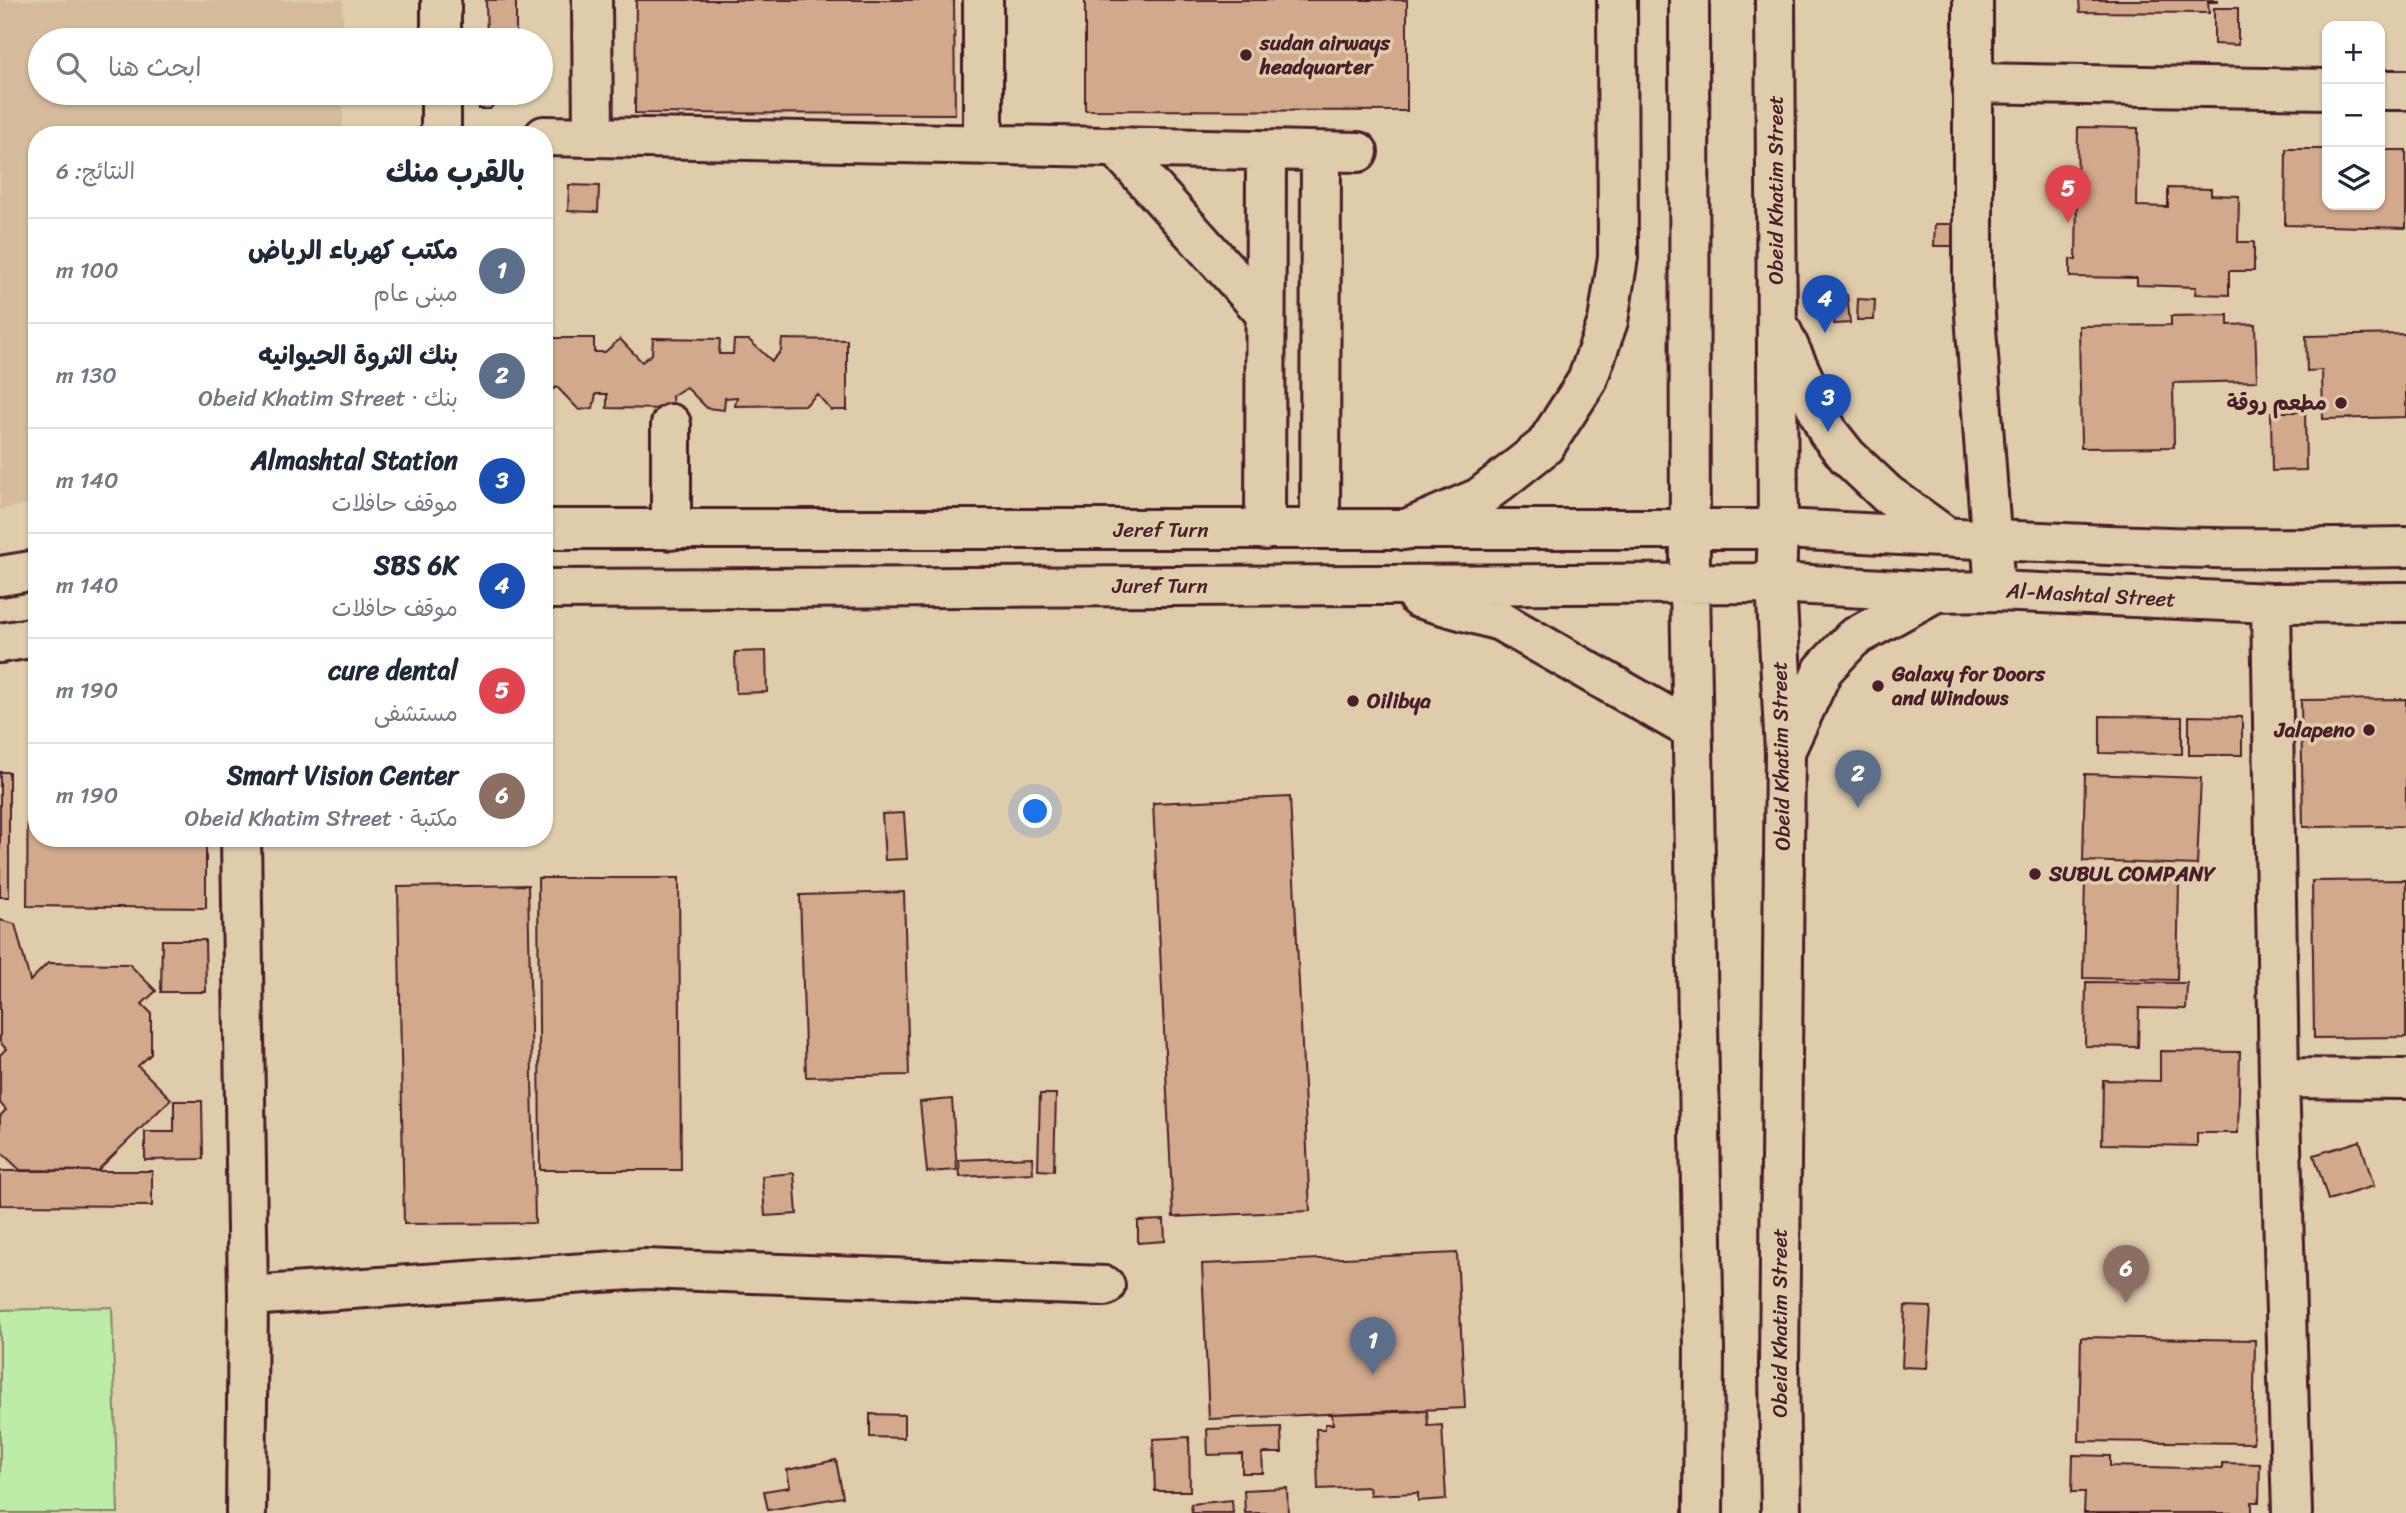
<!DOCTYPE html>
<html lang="ar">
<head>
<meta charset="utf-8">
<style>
	body { margin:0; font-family:Sriracha,"Playpen Sans Arabic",sans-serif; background:#f6f6f7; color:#1f2937; direction:rtl }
	.controls { position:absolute; right:21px; top:21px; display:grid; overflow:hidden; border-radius:14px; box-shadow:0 2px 5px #0004 }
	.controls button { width:63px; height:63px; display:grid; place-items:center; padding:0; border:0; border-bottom:2px solid #e0e1e3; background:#fff; color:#1f2937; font:35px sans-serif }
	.you { position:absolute; left:1036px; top:812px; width:24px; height:24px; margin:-18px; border:5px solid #fff; border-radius:50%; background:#1a73e8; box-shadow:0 0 0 10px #1a73e833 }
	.badge { display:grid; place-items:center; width:46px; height:46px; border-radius:50%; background:#4a1f2b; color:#fff; font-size:23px; font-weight:700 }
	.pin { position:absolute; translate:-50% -58px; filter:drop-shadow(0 2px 4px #0008) }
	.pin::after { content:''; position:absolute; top:37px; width:24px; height:21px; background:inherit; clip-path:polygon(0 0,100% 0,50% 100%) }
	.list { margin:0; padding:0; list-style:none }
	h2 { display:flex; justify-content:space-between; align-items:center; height:91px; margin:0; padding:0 28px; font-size:30px }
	h2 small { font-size:23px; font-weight:400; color:#747a83 }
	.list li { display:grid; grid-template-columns:46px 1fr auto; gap:21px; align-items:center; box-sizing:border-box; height:105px; padding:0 28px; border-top:2px solid #e0e1e3 }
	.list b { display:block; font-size:26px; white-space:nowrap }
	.list p { margin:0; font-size:23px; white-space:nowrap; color:#747a83 }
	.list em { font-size:23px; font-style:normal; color:#747a83 }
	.icon { flex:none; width:38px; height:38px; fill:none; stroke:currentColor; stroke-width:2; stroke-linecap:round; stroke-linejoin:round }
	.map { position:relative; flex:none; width:2406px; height:1513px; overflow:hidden; direction:ltr }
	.search { position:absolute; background:#fff; box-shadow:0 2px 5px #0004; left:28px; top:28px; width:525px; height:77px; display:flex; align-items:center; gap:18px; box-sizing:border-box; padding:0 24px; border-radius:38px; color:#747a83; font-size:26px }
	.panel { position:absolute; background:#fff; box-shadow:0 2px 5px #0004; left:28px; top:126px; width:525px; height:721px; border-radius:28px; direction:rtl }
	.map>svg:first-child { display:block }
	.built { fill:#d5bb9c }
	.green { fill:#bdeba8; stroke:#84856a; stroke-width:2 }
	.building { fill:#d2a98b; stroke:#4a1f2b; stroke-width:2 }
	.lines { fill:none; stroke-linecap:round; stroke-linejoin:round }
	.minor-casing { stroke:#4a1f2b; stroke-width:44 }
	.major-casing { stroke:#4a1f2b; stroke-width:44 }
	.minor { stroke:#dfccaa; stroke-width:38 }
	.major { stroke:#dfccaa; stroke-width:38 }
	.poi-dot { fill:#4a1f2b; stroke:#dfccaa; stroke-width:2.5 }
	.labels { text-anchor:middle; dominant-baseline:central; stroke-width:7; stroke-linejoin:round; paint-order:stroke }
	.poi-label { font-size:21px; font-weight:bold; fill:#4a1f2b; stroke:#dfccaa; text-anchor:start }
	.street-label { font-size:21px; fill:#4a1f2b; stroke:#dfccaa }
</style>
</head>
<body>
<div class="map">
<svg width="2406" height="1513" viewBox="0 0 2406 1513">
	<rect width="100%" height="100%" fill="#dfccaa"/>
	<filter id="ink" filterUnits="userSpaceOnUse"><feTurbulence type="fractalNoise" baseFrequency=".0143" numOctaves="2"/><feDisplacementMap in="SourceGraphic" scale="14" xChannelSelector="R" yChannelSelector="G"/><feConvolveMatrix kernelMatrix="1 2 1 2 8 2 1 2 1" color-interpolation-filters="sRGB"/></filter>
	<g filter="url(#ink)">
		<path class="built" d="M0,0h343v40h-303v53h303v42h-306v368l-37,6z"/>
		<path class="green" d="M112,1307l6,206h-118v-203z"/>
		<path class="building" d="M486,0h30v40h-29z
			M636,0h318l1,114 -320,-1z
			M1085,0h322v111l-322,-1z
			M2079,0h138v2h-9l1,11 -129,-1z
			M2214,8h24v37l-24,-1z
			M479,93h24v1l-13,15h-11z
			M2078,127l60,1 -1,78 31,1v-19l43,1v6l28,1 -1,46h16v29h-25v24l-34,-1 1,-7 -59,-2v-7l-67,-1v-18l6,1z
			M2286,149h41v56h53v-55h26v78l-121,-3z
			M569,185l30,1 -1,26 -30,-1z
			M1935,224h21v22h-22z
			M1847,295l3,28 -16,1 -2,-27z
			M1858,299l17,1 -1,20h-17z
			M2228,315v10l27,-1 2,57 -84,2 1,64 -93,1 -2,-122 92,-1v-9z
			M2406,334v83l-83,2 -1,-49 -15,1 -1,-35z
			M544,338h50v14h11l15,-13 22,23 10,-8 1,-16 67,1 -1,15h14l1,-14h15l23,21 9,-10 1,-12 65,1v70h-16l-14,-16 -11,11 -71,1 2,-9 -12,1 -1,12 -17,-2 -21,-21 -14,9 1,13 -66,-1v-14h-11l-3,14 -14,2 -22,-23 -10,5 1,13h-4z
			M2271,412h34l1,58 -34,1z
			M766,651l1,41 -31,1 -1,-41z
			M2406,699v127l-103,1 -2,-127z
			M2100,716l82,1v37l-82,-1z
			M2189,716l53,1v38h-53z
			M0,772h9v125h-9z
			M28,773h9v65h169v70l-179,-2z
			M2085,774l116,4 -4,87 -114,-4z
			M1290,797l20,414 -137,6 -20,-414z
			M904,813l3,46 -22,1 -3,-46z
			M538,878h141l2,292h-141z
			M2085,878l94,2 -2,100 -94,-2z
			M2406,880v157l-92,1 -2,-157z
			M528,885l7,338 -131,1 -6,-337z
			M904,892l5,183 -103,2 -6,-182z
			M0,920l15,4 15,57 18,-18 81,1 27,27 -14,13 9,9v41l-13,12 33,33 -74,72 -77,-1 -20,-19v-35l6,-6 -6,-7v-48l6,-6 -6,-7z
			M162,940h43l1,52h-45z
			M2086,982l101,1 -1,26 -47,-1 -1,39 -53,-1z
			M2160,1051l80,1 -2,81h-41v13l-95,-2 1,-64 57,1z
			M1040,1094h16l-2,77 -16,-1z
			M952,1099l5,71 -30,2 -7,-70z
			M174,1101h28l1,58 -58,1v-28h29z
			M2360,1141l14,45 -46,14 -14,-45z
			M1032,1157l1,16 -73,4 -1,-17z
			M0,1171h152v35l-152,-1z
			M794,1173l3,41 -32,2 -3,-40z
			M1164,1220l1,21 -27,2v-22z
			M1457,1253l8,155 -256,11 -7,-155z
			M1905,1306l26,1 -4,61 -25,-1z
			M2081,1337l174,3 -2,103 -174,-2z
			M1427,1411l1,15 14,-1 4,74 -28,2v-8l-48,2 -1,-8 -51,2 -2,-60h9v-5h8l-1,-10z
			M870,1414l34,1v23l-34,-1z
			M1281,1427l1,26h-20l1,20h-21v-19l-34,1 -1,-26z
			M1189,1437l1,54h-35l-2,-52z
			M2073,1455l37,1v10l112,3v-6l38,1 -1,38h-7v11h-168l1,-21h-13z
			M836,1460l7,37 -75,13 -4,-19 26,-4 -3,-17z
			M1287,1488l1,25h-43l-1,-23z
			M1232,1500l1,13h-41l-1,-9z"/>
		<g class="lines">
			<g class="minor-casing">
				<path id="minor" d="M441,0v40
					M592,0l1,137
					M983,0v145
					M1973,0v287l22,304
					M1972,83l355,6
					M2380,90h26
					M441,93v42
					M544,136l814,16
					M1117,148l148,165
					M1320,529l1,-377
					M671,530v-106
					M1265,530l1,-379
					M1404,530l75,-32 32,-25 34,-27 42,-65 21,-60 10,-64 -1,-257
					M2271,603l8,475 13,435
					M241,838l7,458 -2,217
					M2279,1078l127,1
					M248,1296l397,-27 460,17"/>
			</g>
			<g class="major-casing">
				<path id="major" d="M1689,0l1,584 14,766 -1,163
					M1775,0l3,529 -2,54 9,169 -6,613 2,148
					M1782,332l46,100 19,24 40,38 58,42
					M544,529h1234c146,6 291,17 436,19 64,1 128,0 192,-1
					M0,576l37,-6
					M544,589l1232,-6 160,9 59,-1 276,12 135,-1
					M1418,598l82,23 192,109
					M0,643l37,-6
					M1787,747l36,-77 30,-32 83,-46"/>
			</g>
			<use href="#minor" class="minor"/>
			<use href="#major" class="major"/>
		</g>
	</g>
	<g class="poi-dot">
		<circle cx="1246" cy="55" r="7"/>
		<circle cx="2341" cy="403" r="7"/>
		<circle cx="1878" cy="686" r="7"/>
		<circle cx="1353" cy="701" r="7"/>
		<circle cx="2369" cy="730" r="7"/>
		<circle cx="2035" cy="874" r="7"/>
	</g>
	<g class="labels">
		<g class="poi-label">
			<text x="1260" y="43">sudan airways<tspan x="1260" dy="24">headquarter</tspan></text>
			<text x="2327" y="403" text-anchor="end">مطعم روقة</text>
			<text x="1892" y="674">Galaxy for Doors<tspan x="1892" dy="24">and Windows</tspan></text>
			<text x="1367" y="701">Oilibya</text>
			<text x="2355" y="730" text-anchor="end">Jalapeno</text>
			<text x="2049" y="874">SUBUL COMPANY</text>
		</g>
		<g class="street-label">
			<text transform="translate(1776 190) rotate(-90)">Obeid Khatim Street</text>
			<text x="1161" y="530">Jeref Turn</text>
			<text x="1160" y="586">Juref Turn</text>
			<text transform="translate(2091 595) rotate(3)">Al-Mashtal Street</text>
			<text transform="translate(1781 756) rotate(-91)">Obeid Khatim Street</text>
			<text transform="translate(1780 1323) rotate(-90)">Obeid Khatim Street</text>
		</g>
	</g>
</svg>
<div class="controls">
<button>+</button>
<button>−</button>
<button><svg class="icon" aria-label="layers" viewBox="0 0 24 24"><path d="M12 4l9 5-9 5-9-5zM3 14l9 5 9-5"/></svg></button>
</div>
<div class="you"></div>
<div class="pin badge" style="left:1373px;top:1375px;background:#5c6f8a">1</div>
<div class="pin badge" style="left:1858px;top:808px;background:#5c6f8a">2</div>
<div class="pin badge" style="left:1828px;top:432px;background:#1a4fb4">3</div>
<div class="pin badge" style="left:1825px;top:333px;background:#1a4fb4">4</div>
<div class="pin badge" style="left:2068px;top:223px;background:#e0444e">5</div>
<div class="pin badge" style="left:2126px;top:1303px;background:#8d6e63">6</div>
<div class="search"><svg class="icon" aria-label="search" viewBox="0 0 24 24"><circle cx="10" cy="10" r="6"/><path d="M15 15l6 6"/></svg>ابحث هنا</div>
<section class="panel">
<h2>بالقرب منك<small>النتائج: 6</small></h2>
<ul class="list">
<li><span class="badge" style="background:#5c6f8a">1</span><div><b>مكتب كهرباء الرياض</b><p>مبنى عام</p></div><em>100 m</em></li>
<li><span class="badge" style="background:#5c6f8a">2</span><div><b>بنك الثروة الحيوانيه</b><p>بنك · Obeid Khatim Street</p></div><em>130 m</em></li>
<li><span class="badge" style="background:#1a4fb4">3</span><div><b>Almashtal Station</b><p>موقف حافلات</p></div><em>140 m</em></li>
<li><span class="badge" style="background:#1a4fb4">4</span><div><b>SBS 6K</b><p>موقف حافلات</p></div><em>140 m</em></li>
<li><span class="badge" style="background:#e0444e">5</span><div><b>cure dental</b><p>مستشفى</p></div><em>190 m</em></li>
<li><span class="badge" style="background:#8d6e63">6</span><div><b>Smart Vision Center</b><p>مكتبة · Obeid Khatim Street</p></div><em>190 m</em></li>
</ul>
</section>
</div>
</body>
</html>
